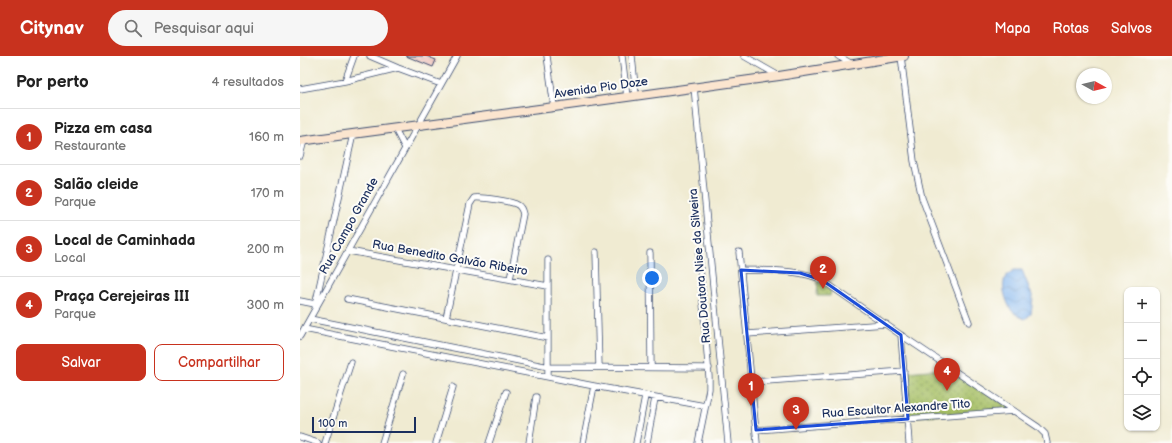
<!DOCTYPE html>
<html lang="pt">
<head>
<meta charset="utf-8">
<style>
	body { margin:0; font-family:"Balsamiq Sans",sans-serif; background:#f6f6f6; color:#222 }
	.controls { position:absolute; right:12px; bottom:12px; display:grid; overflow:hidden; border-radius:8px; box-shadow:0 1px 3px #0004 }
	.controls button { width:36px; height:36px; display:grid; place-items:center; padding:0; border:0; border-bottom:1px solid #e0e0e0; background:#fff; color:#222; font:20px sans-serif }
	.compass { position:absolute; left:776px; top:12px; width:36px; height:36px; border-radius:50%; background:#fff; box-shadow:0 1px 3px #0004; rotate:98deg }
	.scale { position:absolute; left:12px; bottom:10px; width:104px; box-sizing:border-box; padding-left:4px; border:2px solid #1b2f5e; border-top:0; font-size:11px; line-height:14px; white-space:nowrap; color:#1b2f5e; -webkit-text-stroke:3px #fdfcf7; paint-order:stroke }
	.you { position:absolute; left:352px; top:222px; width:14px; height:14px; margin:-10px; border:3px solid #fff; border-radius:50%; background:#1a73e8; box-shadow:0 0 0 6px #1a73e833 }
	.badge { display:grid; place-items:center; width:26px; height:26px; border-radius:50%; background:#c8321e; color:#fff; font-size:13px; font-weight:700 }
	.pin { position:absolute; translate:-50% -33px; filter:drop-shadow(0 1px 2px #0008) }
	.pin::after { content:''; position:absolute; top:21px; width:14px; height:12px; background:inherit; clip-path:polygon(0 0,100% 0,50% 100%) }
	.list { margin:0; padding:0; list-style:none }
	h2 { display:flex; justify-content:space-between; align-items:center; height:52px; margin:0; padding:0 16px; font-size:17px }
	h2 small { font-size:13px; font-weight:400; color:#767676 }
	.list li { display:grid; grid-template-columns:26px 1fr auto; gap:12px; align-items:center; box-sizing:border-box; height:56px; padding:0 16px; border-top:1px solid #e0e0e0 }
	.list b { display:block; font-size:15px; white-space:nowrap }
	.list p { margin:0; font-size:13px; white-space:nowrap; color:#767676 }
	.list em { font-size:13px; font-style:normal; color:#767676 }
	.actions { display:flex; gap:8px; padding:12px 16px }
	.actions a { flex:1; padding:9px 0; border:1px solid #c8321e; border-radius:8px; text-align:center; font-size:14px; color:#c8321e }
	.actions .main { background:#c8321e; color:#fff }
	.icon { flex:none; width:22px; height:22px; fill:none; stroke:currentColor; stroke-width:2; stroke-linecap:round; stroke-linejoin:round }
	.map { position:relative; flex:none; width:872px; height:387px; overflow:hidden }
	header { display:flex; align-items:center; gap:24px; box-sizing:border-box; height:56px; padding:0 20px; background:#c8321e; color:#fff }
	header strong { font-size:19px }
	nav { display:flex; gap:22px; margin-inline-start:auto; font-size:14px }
	.search { width:280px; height:36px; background:#f6f6f6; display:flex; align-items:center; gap:10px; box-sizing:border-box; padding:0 14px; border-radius:22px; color:#767676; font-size:15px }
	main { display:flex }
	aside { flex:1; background:#fff }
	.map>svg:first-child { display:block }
	.park { fill:url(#park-dots); stroke:#607762 }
	.water { fill:url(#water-waves); stroke:#4f72a7 }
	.building { fill:url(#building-back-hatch) }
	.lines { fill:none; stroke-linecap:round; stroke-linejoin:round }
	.street-casing { stroke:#3b4b6f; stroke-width:7 }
	.secondary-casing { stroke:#3b4b6f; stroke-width:10 }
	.street { stroke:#fff; stroke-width:5.5 }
	.secondary { stroke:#fbe5cf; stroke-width:8 }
	.marked { fill:none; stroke:#1d4ed8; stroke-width:3; stroke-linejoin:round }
	.labels { text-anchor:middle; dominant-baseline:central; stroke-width:4; stroke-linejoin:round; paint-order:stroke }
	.street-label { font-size:12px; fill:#1b2f5e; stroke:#fdfcf7 }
</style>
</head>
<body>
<header>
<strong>Citynav</strong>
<div class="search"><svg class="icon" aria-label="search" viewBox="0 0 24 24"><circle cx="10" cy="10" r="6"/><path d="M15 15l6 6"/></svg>Pesquisar aqui</div>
<nav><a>Mapa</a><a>Rotas</a><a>Salvos</a></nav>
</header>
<main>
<aside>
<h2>Por perto<small>4 resultados</small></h2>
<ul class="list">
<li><span class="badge">1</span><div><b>Pizza em casa</b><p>Restaurante</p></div><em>160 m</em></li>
<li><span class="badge">2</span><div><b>Salão cleide</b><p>Parque</p></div><em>170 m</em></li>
<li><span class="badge">3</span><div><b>Local de Caminhada</b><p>Local</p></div><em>200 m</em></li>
<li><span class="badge">4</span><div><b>Praça Cerejeiras III</b><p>Parque</p></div><em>300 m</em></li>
</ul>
<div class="actions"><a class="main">Salvar</a><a>Compartilhar</a></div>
</aside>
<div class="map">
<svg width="872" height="387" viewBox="0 0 872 387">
	<defs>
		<pattern id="park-dots" width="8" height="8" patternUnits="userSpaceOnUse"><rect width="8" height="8" fill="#a6bf65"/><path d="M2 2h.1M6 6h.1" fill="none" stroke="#869c56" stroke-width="1.8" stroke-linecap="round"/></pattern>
		<pattern id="water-waves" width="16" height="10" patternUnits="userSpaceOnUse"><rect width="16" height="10" fill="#83b6f0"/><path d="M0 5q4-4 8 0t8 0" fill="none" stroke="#6a94c6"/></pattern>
		<pattern id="building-back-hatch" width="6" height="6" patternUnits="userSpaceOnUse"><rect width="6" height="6" fill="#ebb2aa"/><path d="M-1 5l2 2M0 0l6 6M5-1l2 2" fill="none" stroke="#c99995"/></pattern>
	</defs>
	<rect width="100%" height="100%" fill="#fdfcf7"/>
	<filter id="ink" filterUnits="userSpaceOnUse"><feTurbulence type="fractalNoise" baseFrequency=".025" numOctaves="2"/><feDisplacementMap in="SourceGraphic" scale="8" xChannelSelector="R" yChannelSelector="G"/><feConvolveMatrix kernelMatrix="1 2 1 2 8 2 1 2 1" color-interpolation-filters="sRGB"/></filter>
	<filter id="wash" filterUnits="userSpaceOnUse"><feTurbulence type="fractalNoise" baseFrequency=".012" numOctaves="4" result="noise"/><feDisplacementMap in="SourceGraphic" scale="16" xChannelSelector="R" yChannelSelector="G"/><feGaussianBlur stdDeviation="0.9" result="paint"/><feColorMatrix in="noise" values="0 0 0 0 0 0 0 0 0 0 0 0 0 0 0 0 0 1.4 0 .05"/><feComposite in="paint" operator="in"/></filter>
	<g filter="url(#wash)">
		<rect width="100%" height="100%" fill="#f0ebd2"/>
		<path class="park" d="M518,225l13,10 -1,5h-13z
			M652,312l62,42 -104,7 -4,-45z"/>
		<path class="water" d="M714,214h8l11,28 -2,16 -6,5c-5,-2 -10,-5 -14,-9 -4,-7 -9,-20 -7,-28 0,-6 6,-9 10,-12z"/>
		<g id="blocks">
			<path class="building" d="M106,0h20l10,4 -3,7z"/>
		</g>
	</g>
	<g filter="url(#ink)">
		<use href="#blocks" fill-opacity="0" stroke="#3b4b6f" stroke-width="1"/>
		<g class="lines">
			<g class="street-casing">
				<path id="street" d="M70,0l28,12 43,16
					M247,0l7,51
					M322,0l5,41
					M332,0l4,40
					M444,0l35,20
					M538,0l14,8
					M601,0l13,105 8,37 47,124
					M45,25l9,-25
					M394,31l34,356
					M0,33l45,-8 53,-13
					M95,73l10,19
					M0,100l4,-16
					M48,195l200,35
					M296,196l3,115
					M439,196l18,191
					M350,197l1,114
					M248,204v117
					M441,214c24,1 60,-1 81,10l79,55 137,92 7,7 2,9
					M47,243l201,39
					M0,245l15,3
					M15,250l38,-172
					M146,262l24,-114 4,-6c8,-1 35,3 42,6 5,2 6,6 7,10l-13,65
					M10,263l239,48 160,1
					M4,273l290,57 111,20
					M447,278l139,-10
					M601,279l8,108
					M0,280l157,-280
					M452,326l152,-11
					M456,374l258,-19
					M0,381l18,6
					M25,387l26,-81
					M82,387l21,-69
					M136,387l17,-56
					M189,387l17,-51
					M229,387l7,-46
					M283,387l11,-57
					M336,387l9,-47
					M347,387l8,-45
					M398,387l11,-54v-12l-10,-123"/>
			</g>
			<g class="secondary-casing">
				<path id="secondary" d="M0,85l254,-34 225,-31 125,-20"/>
			</g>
			<use href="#street" class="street"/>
			<use href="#secondary" class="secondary"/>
		</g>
	</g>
	<path class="marked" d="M441,214l59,3 22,7 79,55 7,84 -152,11z"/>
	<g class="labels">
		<g class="street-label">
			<text transform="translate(301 32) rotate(-8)">Avenida Pio Doze</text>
			<text transform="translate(49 170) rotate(-61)">Rua Campo Grande</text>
			<text transform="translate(150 202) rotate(10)">Rua Benedito Galvão Ribeiro</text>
			<text transform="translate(400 210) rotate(-95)">Rua Doutora Nise da Silveira</text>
			<text transform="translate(596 353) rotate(-4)">Rua Escultor Alexandre Tito</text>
		</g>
	</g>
</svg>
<div class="controls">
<button>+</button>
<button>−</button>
<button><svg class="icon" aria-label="locate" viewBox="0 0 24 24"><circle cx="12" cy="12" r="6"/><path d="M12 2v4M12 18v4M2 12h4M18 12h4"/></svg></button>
<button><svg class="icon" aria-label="layers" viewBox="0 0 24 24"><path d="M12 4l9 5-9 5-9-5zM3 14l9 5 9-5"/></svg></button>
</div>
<svg class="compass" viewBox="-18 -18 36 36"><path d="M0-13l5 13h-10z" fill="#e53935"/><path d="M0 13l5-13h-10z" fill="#767676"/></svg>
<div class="scale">100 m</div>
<div class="you"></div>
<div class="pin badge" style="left:451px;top:350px">1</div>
<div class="pin badge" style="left:523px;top:233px">2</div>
<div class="pin badge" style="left:496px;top:374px">3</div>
<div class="pin badge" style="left:647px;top:335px">4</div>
</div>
</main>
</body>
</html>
